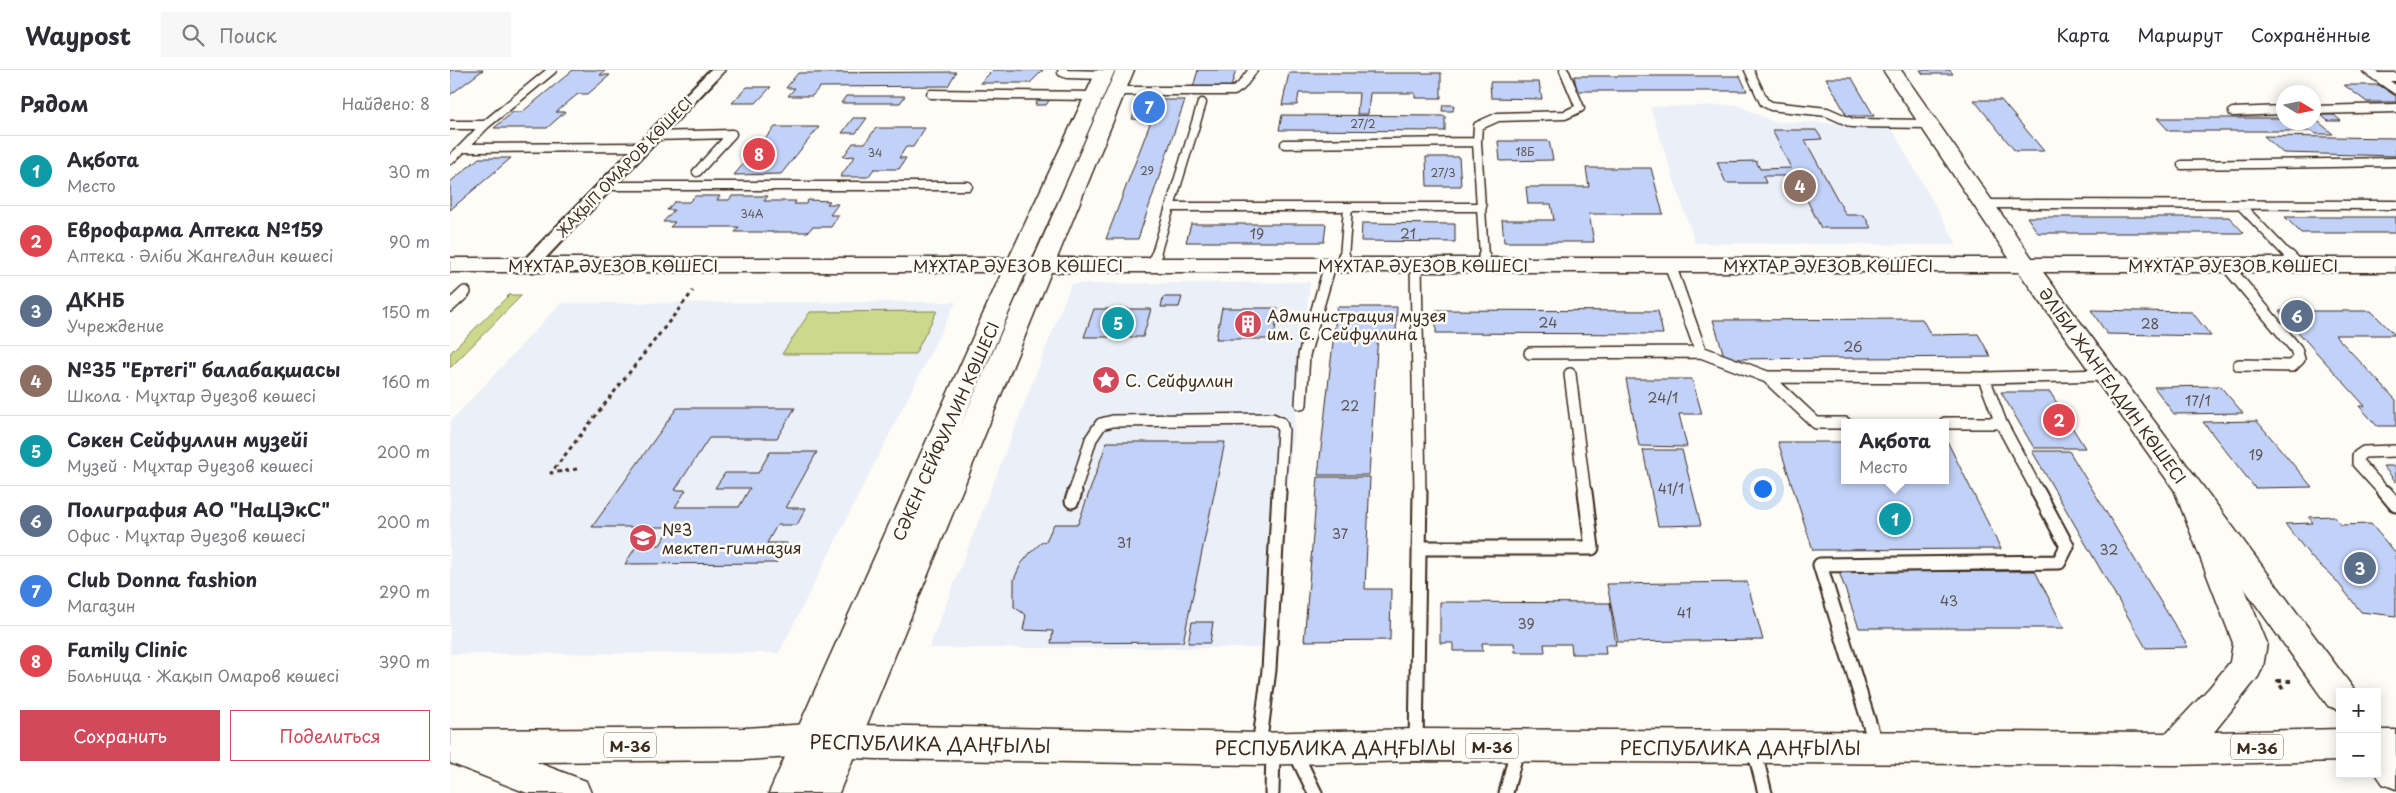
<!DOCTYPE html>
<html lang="ru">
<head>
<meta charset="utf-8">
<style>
	body { margin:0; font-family:"Playpen Sans",sans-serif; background:#f7f7f7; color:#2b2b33 }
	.controls { position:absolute; right:15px; bottom:15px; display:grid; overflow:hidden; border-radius:0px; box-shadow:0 2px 12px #0003 }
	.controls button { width:45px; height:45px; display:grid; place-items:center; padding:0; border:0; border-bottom:1px solid #e1e1e2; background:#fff; color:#2b2b33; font:25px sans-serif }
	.compass { position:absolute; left:1826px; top:15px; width:45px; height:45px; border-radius:50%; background:#fff; box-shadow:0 2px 12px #0003; rotate:100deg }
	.you { position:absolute; left:1312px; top:418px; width:18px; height:18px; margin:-12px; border:4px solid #fff; border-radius:50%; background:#1a73e8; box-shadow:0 0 0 8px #1a73e833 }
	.badge { display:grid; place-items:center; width:32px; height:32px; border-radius:50%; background:#d1495b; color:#fff; font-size:16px; font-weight:700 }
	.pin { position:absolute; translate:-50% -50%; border:2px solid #fff; box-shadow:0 1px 5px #0006 }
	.popup { position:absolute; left:1391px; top:349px; width:108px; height:65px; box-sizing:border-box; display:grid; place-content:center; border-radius:0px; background:#fff; filter:drop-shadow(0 1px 4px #0005); font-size:16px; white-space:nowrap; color:#7c7c81 }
	.popup b { font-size:19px; color:#2b2b33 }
	.popup::after { content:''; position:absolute; left:50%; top:100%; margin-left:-10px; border:10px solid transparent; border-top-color:#fff }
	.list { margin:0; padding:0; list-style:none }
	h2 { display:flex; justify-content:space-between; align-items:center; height:65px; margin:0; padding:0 20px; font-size:21px }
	h2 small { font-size:16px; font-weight:400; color:#7c7c81 }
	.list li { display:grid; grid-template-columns:32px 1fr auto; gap:15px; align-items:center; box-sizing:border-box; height:70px; padding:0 20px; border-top:1px solid #e1e1e2 }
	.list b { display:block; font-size:19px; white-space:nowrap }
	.list p { margin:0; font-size:16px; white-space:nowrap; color:#7c7c81 }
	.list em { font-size:16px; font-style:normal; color:#7c7c81 }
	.actions { display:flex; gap:10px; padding:15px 20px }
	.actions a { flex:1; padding:11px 0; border:1px solid #d1495b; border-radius:0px; text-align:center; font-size:18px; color:#d1495b }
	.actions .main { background:#d1495b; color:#fff }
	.icon { flex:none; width:28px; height:28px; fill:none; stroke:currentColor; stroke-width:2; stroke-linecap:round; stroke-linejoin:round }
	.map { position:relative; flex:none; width:1946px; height:723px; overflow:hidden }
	header { display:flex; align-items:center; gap:30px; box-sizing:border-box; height:70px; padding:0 25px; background:#fff; border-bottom:1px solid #e1e1e2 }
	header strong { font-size:24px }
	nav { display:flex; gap:28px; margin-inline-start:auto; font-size:18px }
	.search { width:350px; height:45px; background:#f7f7f7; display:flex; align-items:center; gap:12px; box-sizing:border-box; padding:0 18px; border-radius:0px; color:#7c7c81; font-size:19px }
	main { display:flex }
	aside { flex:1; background:#fff }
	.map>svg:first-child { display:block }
	.built { fill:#ebeff7 }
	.green { fill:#ccd88b; stroke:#848154 }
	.building { fill:#c1d1f7; stroke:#3b2a1e }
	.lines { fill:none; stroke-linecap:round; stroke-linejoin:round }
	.lane-far2-casing { stroke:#3b2a1e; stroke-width:11 }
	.lane-far1-casing { stroke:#3b2a1e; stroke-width:14 }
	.lane-casing { stroke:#3b2a1e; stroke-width:17 }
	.street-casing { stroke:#3b2a1e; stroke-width:4 }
	.secondary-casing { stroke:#3b2a1e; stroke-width:3 }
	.primary-casing { stroke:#3b2a1e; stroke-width:3 }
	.path-far1 { stroke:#3b2a1e; stroke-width:3; stroke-dasharray:4 4; stroke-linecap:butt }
	.path { stroke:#3b2a1e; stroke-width:4; stroke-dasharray:4.5 4.5; stroke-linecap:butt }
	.lane-far2 { stroke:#fdfcf7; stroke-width:8 }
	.lane-far1 { stroke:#fdfcf7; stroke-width:11 }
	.lane { stroke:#fdfcf7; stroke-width:13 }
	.street { fill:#fdfcf7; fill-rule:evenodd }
	.secondary { fill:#fdfcf7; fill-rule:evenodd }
	.primary { fill:#fdfcf7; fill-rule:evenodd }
	.labels { text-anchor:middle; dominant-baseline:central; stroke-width:5; stroke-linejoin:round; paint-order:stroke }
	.far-number-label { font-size:11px; fill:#5c5454 }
	.far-street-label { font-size:14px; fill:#3b2a1e; stroke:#fdfcf7 }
	.number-label { font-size:14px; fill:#5c5454 }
	.shield { fill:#fdfcf7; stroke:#75695f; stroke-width:1 }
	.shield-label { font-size:15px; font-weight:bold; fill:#3b2a1e }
	.street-label { font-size:16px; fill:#3b2a1e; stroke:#fdfcf7 }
	.poi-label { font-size:16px; fill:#3b2a1e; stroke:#fdfcf7; text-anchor:start }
	.near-street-label { font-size:19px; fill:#3b2a1e; stroke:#fdfcf7 }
</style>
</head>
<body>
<header>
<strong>Waypost</strong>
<div class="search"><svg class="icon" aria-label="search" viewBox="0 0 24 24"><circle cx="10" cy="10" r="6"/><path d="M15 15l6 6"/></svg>Поиск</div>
<nav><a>Карта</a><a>Маршрут</a><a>Сохранённые</a></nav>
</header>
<main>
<aside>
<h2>Рядом<small>Найдено: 8</small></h2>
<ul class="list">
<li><span class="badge" style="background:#0f9aa8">1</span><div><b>Ақбота</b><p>Место</p></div><em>30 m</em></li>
<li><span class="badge" style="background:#e0444e">2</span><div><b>Еврофарма Аптека №159</b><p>Аптека · Әліби Жангелдин көшесі</p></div><em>90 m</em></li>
<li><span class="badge" style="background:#5c6f8a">3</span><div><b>ДКНБ</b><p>Учреждение</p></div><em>150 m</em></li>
<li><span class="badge" style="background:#8d6e63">4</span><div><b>№35 &quot;Ертегі&quot; балабақшасы</b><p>Школа · Мұхтар Әуезов көшесі</p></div><em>160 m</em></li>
<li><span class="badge" style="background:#0f9aa8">5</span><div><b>Сәкен Сейфуллин музейі</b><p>Музей · Мұхтар Әуезов көшесі</p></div><em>200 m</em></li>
<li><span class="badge" style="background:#5c6f8a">6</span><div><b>Полиграфия АО &quot;НаЦЭкС&quot;</b><p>Офис · Мұхтар Әуезов көшесі</p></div><em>200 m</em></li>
<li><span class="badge" style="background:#3f7fe0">7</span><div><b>Club Donna fashion</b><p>Магазин</p></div><em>290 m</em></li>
<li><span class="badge" style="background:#e0444e">8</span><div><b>Family Clinic</b><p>Больница · Жақып Омаров көшесі</p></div><em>390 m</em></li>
</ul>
<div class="actions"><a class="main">Сохранить</a><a>Поделиться</a></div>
</aside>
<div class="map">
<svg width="1946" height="723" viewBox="0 0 1946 723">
	<rect width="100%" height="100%" fill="#fdfcf7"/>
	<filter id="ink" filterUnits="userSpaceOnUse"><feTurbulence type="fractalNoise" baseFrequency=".02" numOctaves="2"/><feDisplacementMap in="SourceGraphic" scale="10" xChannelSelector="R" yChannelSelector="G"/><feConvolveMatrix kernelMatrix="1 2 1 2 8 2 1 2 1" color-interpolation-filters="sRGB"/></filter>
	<g filter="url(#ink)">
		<path class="built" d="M1287,35l37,17 69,1 49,6 65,116 -262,-2 -45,-136z
			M860,212l-40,366h-341l142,-364z
			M506,232l-177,351 -329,1v-232l111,-119z"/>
		<path class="green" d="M59,225h13l-72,73v-15z
			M487,241l-22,43h-133l28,-42z"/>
		<path class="building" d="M0,0h33l-33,25z
			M123,0h33l-6,5h10l-22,19h-10l-22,18h9l-18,16h-53l19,-16h9z
			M543,0h50l-13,13h-50z
			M748,0h38l-5,17h-38z
			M1470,0h30l3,4h-30z
			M506,2l-8,14 -128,1 -8,9h-24l7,-8h-9l12,-15z
			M839,3h152v25h-26v-5h-45l-2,21h-11l2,-21h-60l-2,12h-15z
			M1124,6h166l7,15h-170z
			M1376,8h26l22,38h-27z
			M1040,12h49l3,17 -51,-1z
			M1894,15h35l17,11v6h-29z
			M297,17h24l-15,16h-24z
			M396,26h59l-5,7h-59z
			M691,26h19l-9,24 -19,-1z
			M588,29h12l-4,6h-11z
			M709,30h26l-47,139h-32z
			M1524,30h27l43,51h-29z
			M993,35h11l-1,6h-11z
			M832,45l163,1v15l-166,-1z
			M1871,45h13l7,6h-13z
			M403,48h14l-11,15h-14z
			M1707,48h127v4h30v-4l19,16h-17l-4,-3h-143z
			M325,57h44l-38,47 -47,1z
			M426,58h49l-12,19h-7l-7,11h7l-7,11h-25l-6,8h-28l15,-21 -12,1 10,-14h12z
			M1322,60h44l6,9 -17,1 41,75h18l7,13h-50l-23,-46h-8l-3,-6h-24l3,7h-40l-9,-21 39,-1 4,8 31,-1z
			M1814,66l132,2v18l-113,-3z
			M1048,71h51l4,19 -53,1z
			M976,87h33l2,29h-34z
			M29,88h32l-61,52v-28z
			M1136,98h65l12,46h-74l5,28h-90l-2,-22h52l-3,-16h-23l-2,-17h63z
			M245,126h25l-3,4h12l3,-4h36l-4,5h32l-2,3h12l2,-4 22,1 -3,3h11l-8,11h9l-8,12h-19l-4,5h-73l4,-5h-69l5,-5h-12l11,-12h-7l7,-8h15z
			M1577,147h202l15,16h-206z
			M1835,147h111v16h-95z
			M912,153l93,1v18l-94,-1z
			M741,154h135l-2,18h-138z
			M713,227h19l-3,10h-18z
			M887,237h60l-1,27h-18l-9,141h-51z
			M772,238h56l-4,31h-58z
			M644,239h57l-8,28h-59z
			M986,240l222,1 5,23 -227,-1z
			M1641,240l101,2 19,24 -104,-2z
			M1829,241h92l24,24h-60l61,65v26h-19l-18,-20h6z
			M1472,249l9,16 47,-1 13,23 -266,2 -12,-39z
			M1176,309h66l10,35h-23l8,33 -48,-1z
			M1770,316l23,27 -69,1 -20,-27z
			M1551,322h49l35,56h-51z
			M227,338h118l-18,30h-68l-34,52h11l-11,17h64l11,-19h-35l10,-15h33l12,-21h47l-31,56h20l-9,17h-20l-10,18h20l-11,20 -151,1 12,-19h23l11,-18h-79z
			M1807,351l55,66 -57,1 -52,-66z
			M1495,371h2l54,108 -188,1 -35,-108h67v38h100z
			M657,372h118l-42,200 -132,1 2,-12 -30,-1 3,-15 -12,-8v-28l7,-15 9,-11 11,-10 5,-2 8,-17h24z
			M1193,380h39l19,75 -43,1z
			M1582,381h37l119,196 -42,1z
			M1933,396h13v16z
			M868,407h52l-5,112h26l-1,51 -86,1z
			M1884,446l7,9 30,-1 25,30v62l-35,-4 -27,-34 -22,-20 -27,-34 28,-1 -4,-6z
			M1585,501l29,57h-205l-20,-56z
			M1297,512l16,58 -145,2 -11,-58z
			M990,532l170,1 6,42h-11l1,9h-34l-1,-10h-27l1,8h-30l-1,-9h-32l1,8h-30v-8h-13z
			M742,552h21l-3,21h-22z"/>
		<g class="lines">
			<g class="lane-far2-casing">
				<path id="lane-far2" d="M102,0l-67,55 -22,23 179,-1
					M613,0l-1,2 5,2 36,1
					M1299,0l15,32 7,4 56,6 25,11 77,1
					M1917,0l29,20
					M1927,7h19
					M666,21h118l7,-5 12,-16
					M481,24l163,2
					M752,33l-32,104h312
					M1864,40l82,-2
					M1783,42l51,-2
					M0,55h35
					M204,66l78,-2 -35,38
					M835,74l192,-2
					M0,90l13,-12
					M1732,95l214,-3
					M155,116h363
					M1535,134l411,1
					M1791,136l49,51
					M705,187l15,-50
					M894,187l4,-49
					M1034,187l-7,-115 1,-16 20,-9 67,-2 15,-7 -16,-38"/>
			</g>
			<g class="lane-far1-casing">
				<path id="lane-far1" d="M1034,186l1,10
					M1839,186l10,10
					M703,195l3,-9
					M893,195l1,-9
					M966,195l4,229
					M1220,195l31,87 66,25 49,46h29
					M1776,195l70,84 3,10 -7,7 -53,-1
					M0,236l15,-14
					M1080,283l171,-1
					M1120,304l15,120
					M1317,307l217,1
					M851,334l3,-49 26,-90
					M1495,353h56l-17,-45 122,-3
					M1551,353l38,71
					M624,424l17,-55 10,-15 12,-3 159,-2 9,4 2,7 -4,64
					M1936,424l-28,-31v-7l6,-4 32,-1"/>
			</g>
			<g class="lane-casing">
				<path id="lane" d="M1935,422l11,13
					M622,431l3,-9
					M969,478h173l-7,-56
					M966,674l4,-252
					M1426,675l-56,-180 239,-3 8,-16 -29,-54
					M809,677l10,-77 10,-178
					M1304,679l11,44
					M844,680l21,43
					M822,723l1,-43
					M1056,723l12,-47"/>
			</g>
			<g class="street-casing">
				<path id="street" d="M260,0h15l-190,199h-12l-3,-4 3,-4z"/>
			</g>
			<g class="secondary-casing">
				<path id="secondary" d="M647,0h18l-83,188h2l82,-188h18l-77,188h952l-126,-188h18l131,188h364v14h-353l313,420h-16v18l-12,-4 -309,-434h-968l-212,521h-70l233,-521h-552v-14h559zM576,202h2l-68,155z
					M1927,659l13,4 6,9v47l-13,-5 -7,-10z"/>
			</g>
			<g class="primary-casing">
				<path id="primary" d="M1740,411l10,3 5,8 62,151 -4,24 -5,10 -44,55 126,-3v32l-165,4 -759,-4 -157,4 -383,-6 -67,-3 -64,4 -209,2 50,19 5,12h-64l-77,-30v-33l295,-2 64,-4 450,9 157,-4 751,4 43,-46 20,-25 3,-19 -58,-151 5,-8z
					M1927,660h19v32h-19z"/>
			</g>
			<path class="path-far1" d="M127,399l-26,4 142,-182"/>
			<path class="path" d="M1833,619l-5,-8h17"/>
			<use href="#lane-far2" class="lane-far2"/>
			<use href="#lane-far1" class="lane-far1"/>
			<use href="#lane" class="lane"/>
			<use href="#street" class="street"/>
			<use href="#secondary" class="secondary"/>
			<use href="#primary" class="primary"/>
		</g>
	</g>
	<defs>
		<g id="building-disc" transform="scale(1.4375)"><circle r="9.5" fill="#d1495b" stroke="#fdfcf7"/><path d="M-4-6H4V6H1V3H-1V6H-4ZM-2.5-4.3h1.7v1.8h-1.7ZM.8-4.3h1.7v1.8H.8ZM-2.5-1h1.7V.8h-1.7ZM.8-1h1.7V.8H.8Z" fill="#fff"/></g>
		<g id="sight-disc" transform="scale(1.4375)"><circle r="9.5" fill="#d1495b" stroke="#fdfcf7"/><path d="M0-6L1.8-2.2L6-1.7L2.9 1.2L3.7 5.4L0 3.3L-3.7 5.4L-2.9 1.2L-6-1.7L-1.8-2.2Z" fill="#fff"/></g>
		<g id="school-disc" transform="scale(1.4375)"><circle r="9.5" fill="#d1495b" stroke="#fdfcf7"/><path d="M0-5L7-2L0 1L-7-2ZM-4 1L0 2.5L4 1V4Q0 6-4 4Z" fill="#fff"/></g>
	</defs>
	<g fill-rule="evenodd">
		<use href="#building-disc" x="798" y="254"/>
		<use href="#sight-disc" x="656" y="310"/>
		<use href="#school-disc" x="193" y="468"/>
	</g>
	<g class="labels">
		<g class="far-number-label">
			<text x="913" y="53">27/2</text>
			<text x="1075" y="81">18Б</text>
			<text x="425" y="82">34</text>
			<text x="697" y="100">29</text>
			<text x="993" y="102">27/3</text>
			<text x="302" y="143">34А</text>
		</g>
		<g class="far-street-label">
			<text transform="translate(174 97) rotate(-46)">ЖАҚЫП ОМАРОВ КӨШЕСІ</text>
		</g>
		<g class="number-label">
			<text x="807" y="163">19</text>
			<text x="958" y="163">21</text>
			<text x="1098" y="252">24</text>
			<text x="1700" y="253">28</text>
			<text x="1403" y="276">26</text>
			<text x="1213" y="327">24/1</text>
			<text x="1748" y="330">17/1</text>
			<text x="900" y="335">22</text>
			<text x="1806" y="384">19</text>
			<text x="1221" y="418">41/1</text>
			<text x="890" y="463">37</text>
			<text x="674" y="472">31</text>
			<text x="1659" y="479">32</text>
			<text x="1499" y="530">43</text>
			<text x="1234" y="542">41</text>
			<text x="1076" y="553">39</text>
		</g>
		<g class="shield">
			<rect x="154" y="662.5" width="52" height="25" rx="4"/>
			<rect x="1016" y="663.5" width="52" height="25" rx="4"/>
			<rect x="1781" y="664.5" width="52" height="25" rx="4"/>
		</g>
		<g class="shield-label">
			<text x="180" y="675">M-36</text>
			<text x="1042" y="676">M-36</text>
			<text x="1807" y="677">M-36</text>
		</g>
		<g class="street-label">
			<text x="163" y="195">МҰХТАР ӘУЕЗОВ КӨШЕСІ</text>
			<text x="568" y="195">МҰХТАР ӘУЕЗОВ КӨШЕСІ</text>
			<text x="973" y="195">МҰХТАР ӘУЕЗОВ КӨШЕСІ</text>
			<text x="1378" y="195">МҰХТАР ӘУЕЗОВ КӨШЕСІ</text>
			<text x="1783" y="195">МҰХТАР ӘУЕЗОВ КӨШЕСІ</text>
			<text transform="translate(1663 315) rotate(54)">ӘЛІБИ ЖАНГЕЛДИН КӨШЕСІ</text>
			<text transform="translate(495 361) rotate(-66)">СӘКЕН СЕЙФУЛЛИН КӨШЕСІ</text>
		</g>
		<g class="poi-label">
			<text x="817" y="245">Администрация музея<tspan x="817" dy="18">им. С. Сейфуллина</tspan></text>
			<text x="675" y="310">С. Сейфуллин</text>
			<text x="212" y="459">№3<tspan x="212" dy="18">мектеп-гимназия</tspan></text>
		</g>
		<g class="near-street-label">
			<text transform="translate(480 673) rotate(1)">РЕСПУБЛИКА ДАҢҒЫЛЫ</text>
			<text x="885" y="677">РЕСПУБЛИКА ДАҢҒЫЛЫ</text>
			<text x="1290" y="677">РЕСПУБЛИКА ДАҢҒЫЛЫ</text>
		</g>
	</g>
</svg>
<div class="controls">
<button>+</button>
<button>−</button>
</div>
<svg class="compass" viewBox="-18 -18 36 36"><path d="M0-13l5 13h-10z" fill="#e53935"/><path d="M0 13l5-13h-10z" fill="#7c7c81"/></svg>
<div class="you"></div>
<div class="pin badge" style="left:1445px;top:449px;background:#0f9aa8">1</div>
<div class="popup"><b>Ақбота</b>Место</div>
<div class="pin badge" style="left:1609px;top:350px;background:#e0444e">2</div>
<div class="pin badge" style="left:1910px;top:498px;background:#5c6f8a">3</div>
<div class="pin badge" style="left:1350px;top:116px;background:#8d6e63">4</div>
<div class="pin badge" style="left:668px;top:253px;background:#0f9aa8">5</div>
<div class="pin badge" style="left:1847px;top:246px;background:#5c6f8a">6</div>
<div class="pin badge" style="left:699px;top:37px;background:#3f7fe0">7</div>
<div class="pin badge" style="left:309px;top:84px;background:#e0444e">8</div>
</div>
</main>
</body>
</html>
